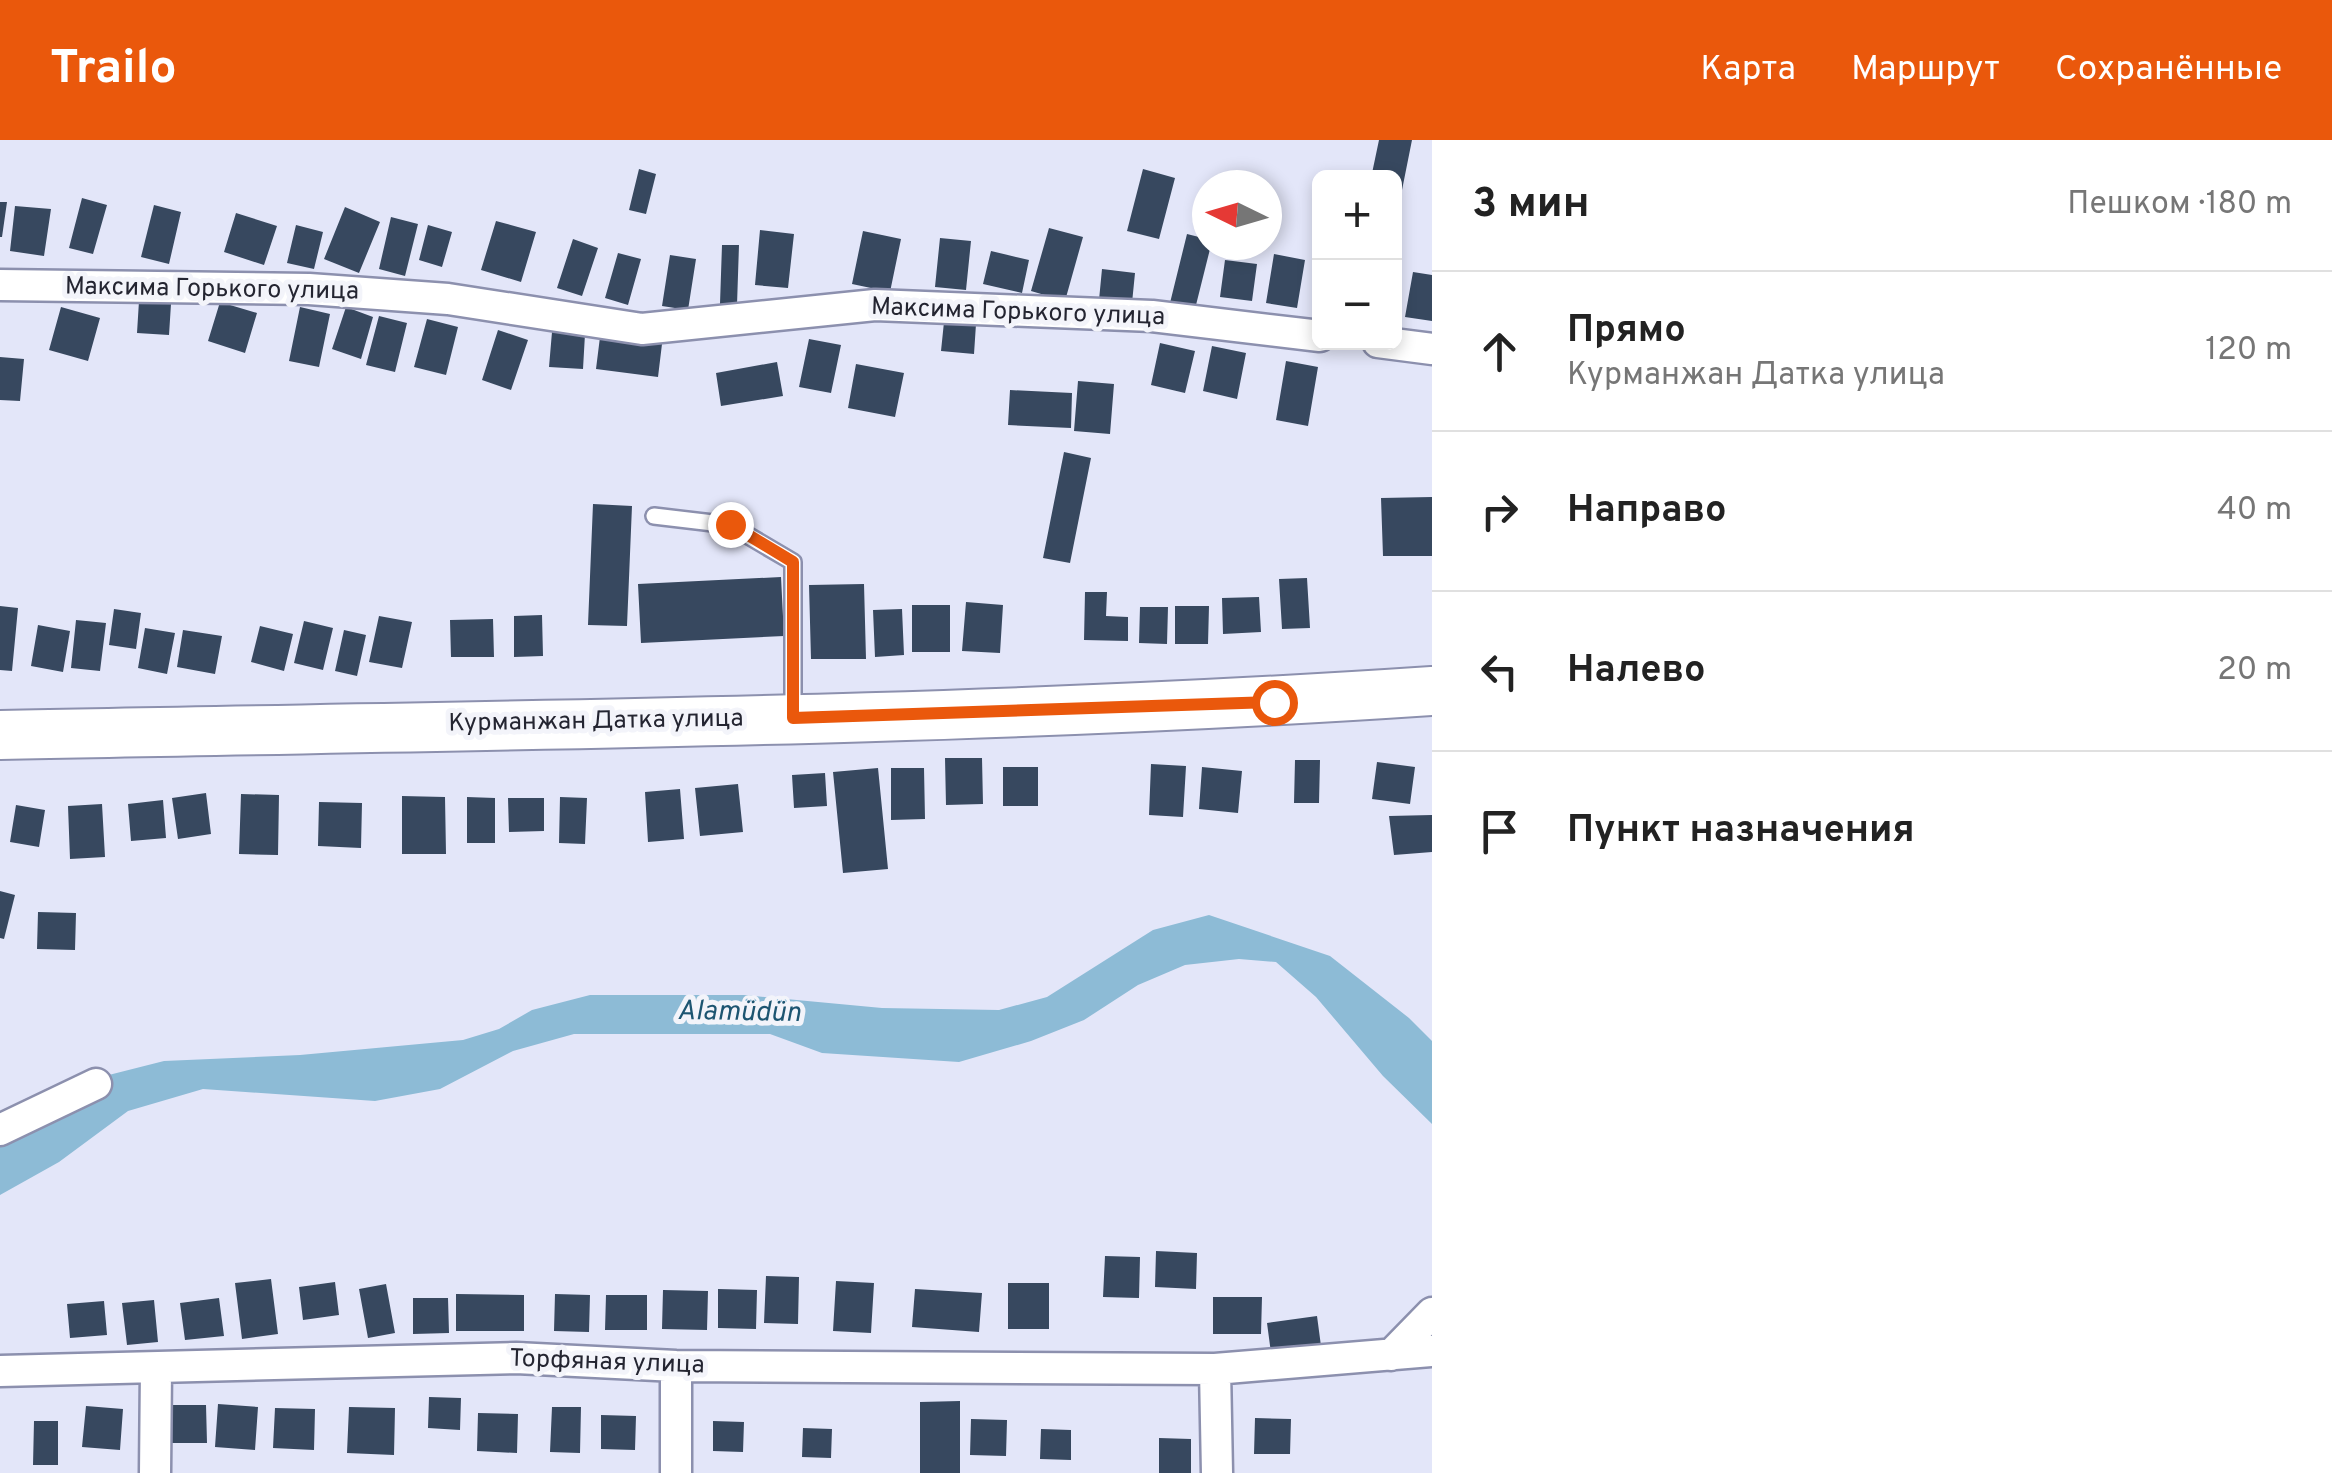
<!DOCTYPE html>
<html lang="ru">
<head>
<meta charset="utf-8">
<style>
	body { margin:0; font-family:Overpass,sans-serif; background:#f6f6f6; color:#222 }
	.controls { position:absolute; right:30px; top:30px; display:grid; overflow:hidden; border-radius:15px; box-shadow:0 5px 15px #0003 }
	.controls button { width:90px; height:90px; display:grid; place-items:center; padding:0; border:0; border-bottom:2px solid #e0e0e0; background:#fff; color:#222; font:50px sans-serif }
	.compass { position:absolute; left:1192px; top:30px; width:90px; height:90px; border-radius:50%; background:#fff; box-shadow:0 5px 15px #0003; rotate:275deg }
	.stop { position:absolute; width:30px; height:30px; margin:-22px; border:8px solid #ea580c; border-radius:50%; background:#fff }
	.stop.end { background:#ea580c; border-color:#fff; box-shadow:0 2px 10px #0008 }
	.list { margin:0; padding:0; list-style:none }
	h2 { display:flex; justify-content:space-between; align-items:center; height:130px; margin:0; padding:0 40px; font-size:42px }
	h2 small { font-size:32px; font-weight:400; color:#767676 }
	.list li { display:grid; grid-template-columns:65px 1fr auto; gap:30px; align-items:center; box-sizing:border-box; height:160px; padding:0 40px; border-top:2px solid #e0e0e0 }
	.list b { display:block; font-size:38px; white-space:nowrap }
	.list p { margin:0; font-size:32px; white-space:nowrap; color:#767676 }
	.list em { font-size:32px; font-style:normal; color:#767676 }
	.icon { flex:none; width:55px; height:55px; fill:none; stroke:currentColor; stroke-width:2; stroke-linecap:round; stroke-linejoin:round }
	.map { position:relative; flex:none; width:1432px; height:1333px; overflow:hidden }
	header { display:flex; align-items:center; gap:60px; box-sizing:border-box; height:140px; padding:0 50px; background:#ea580c; color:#fff }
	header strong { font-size:48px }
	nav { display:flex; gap:55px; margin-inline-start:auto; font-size:35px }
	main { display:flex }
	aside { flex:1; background:#fff }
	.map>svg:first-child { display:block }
	.water { fill:#8dbbd6 }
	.building { fill:#37485f }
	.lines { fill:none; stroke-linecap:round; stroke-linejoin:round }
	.lane-casing { stroke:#8c90ae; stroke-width:20 }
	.street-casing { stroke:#8c90ae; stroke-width:35 }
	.primary-casing { stroke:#8c90ae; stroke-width:52 }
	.lane { stroke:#fff; stroke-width:15 }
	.street { stroke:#fff; stroke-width:30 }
	.primary { stroke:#fff; stroke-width:48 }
	.route { stroke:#ea580c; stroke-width:12 }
	.labels { text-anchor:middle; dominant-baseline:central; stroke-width:10; stroke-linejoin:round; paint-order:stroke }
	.street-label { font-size:25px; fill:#242531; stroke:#f3f4fa }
	.water-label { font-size:28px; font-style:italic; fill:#1d5571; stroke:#f3f4fa }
</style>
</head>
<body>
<header>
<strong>Trailo</strong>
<nav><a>Карта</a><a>Маршрут</a><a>Сохранённые</a></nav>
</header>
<main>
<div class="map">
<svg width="1432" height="1333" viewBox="0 0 1432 1333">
	<rect width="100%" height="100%" fill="#e3e6f9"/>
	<path class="water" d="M1209,775l121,41 79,62 23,23v83l-49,-48 -67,-79 -40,-35 -37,-3 -54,6 -47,20 -54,35 -53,21 -72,21 -137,-9 -52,-19h-196l-61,17 -73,38 -65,12 -172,-12 -75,22 -69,51 -59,33v-56l93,-60 71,-18 136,-6 163,-15 36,-11 33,-19 58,-15h154l138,13 117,2 48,-13 106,-67z"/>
	<path class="building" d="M1379,0h33l-10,50 -8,-1v-11h-23z
		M639,29l17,5 -10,40 -17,-4z
		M1143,29l32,9 -16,61 -32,-8z
		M82,58l25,7 -14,49 -24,-6z
		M0,62h7l-5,35h-2z
		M154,65l27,7 -12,52 -28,-7z
		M15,66l36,3 -7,47 -34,-5z
		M345,67l35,15 -21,51 -35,-14z
		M236,73l41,13 -13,39 -40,-13z
		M391,77l27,7 -13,52 -26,-7z
		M496,81l40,11 -15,50 -40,-12z
		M296,85l27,7 -9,37 -27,-6z
		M428,85l24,7 -10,35 -23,-7z
		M1049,88l34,9 -18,64 -34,-10z
		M760,90l34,4 -6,54 -33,-3z
		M863,91l38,8 -11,53 -38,-8z
		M1187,94l20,5v6h4l-16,64 -25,-6z
		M940,98l31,3 -5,49 -31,-3z
		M573,99l25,9 -16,48 -25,-8z
		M722,105h17l-2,60 -17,-1z
		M991,111l38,9 -7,33 -39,-9z
		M618,113l23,6 -13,46 -23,-7z
		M1274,114l31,6 -8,48 -31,-5z
		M670,115l26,4 -8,51 -26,-4z
		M1225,120l32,4 -5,37 -32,-4z
		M1102,129l33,4 -3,30 -33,-3z
		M1413,132l19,3v46l-27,-4z
		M139,161l32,3 -2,31 -32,-2z
		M220,162l37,11 -12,40 -37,-12z
		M61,167l39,11 -12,43 -39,-11z
		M300,167l30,7 -11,53 -30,-6z
		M346,167l27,10 -12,42 -29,-10z
		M379,176l28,7 -12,49 -29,-7z
		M427,179l31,8 -12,48 -32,-8z
		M944,182l32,2 -2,30 -33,-3z
		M498,190l30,10 -17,50 -29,-10z
		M552,192l33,2 -2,35 -34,-2z
		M600,197l62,7 -4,33 -62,-8z
		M809,199l32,6 -10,48 -32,-6z
		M1160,203l35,8 -10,42 -34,-8z
		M1212,206l34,7 -9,46 -34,-8z
		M0,217l24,2 -4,42 -20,-1z
		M1286,221l32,6 -10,59 -32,-6z
		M777,222l6,34 -62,10 -5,-33z
		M856,224l48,9 -9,44 -47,-9z
		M1078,241l36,3 -4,50 -36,-3z
		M1010,250l62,3 -1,35 -63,-3z
		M1064,312l27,6 -21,105 -27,-5z
		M1432,357v59h-49l-2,-58z
		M593,364l39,2 -5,120 -39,-1z
		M781,437l3,59 -143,7 -3,-59z
		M1307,438l3,50 -28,1 -3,-50z
		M864,444l2,75h-55l-2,-74z
		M1085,452h22l-1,24 22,1v24l-44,-1z
		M1259,457l2,35 -38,2 -1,-36z
		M966,462l37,3 -3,48 -38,-2z
		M912,465h38v47h-38z
		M0,466l18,2 -6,63 -12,-1z
		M1175,466h34l-1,38h-33z
		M1140,467h28l-1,37 -28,-1z
		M114,469l27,4 -5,36 -27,-4z
		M902,469l2,46 -29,2 -2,-47z
		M542,475l1,41 -29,1v-41z
		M379,476l33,6 -10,46 -33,-6z
		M493,479l1,38h-43l-1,-37z
		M76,480l30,3 -6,48 -29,-3z
		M304,481l29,7 -10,42 -29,-7z
		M38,485l32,6 -7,41 -32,-6z
		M260,486l33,8 -9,37 -33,-9z
		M145,488l30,5 -8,41 -29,-6z
		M183,490l39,6 -7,38 -38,-7z
		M344,490l22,5 -9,41 -22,-5z
		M945,618h37l1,46 -37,1z
		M1295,620h25l-1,43h-25z
		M1377,622l38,5 -5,37 -38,-5z
		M1151,624l35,2 -3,51 -34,-2z
		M1003,627h35v39h-35z
		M1202,627l40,4 -4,42 -39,-4z
		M878,628l10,101 -45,4 -10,-101z
		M891,628h33l1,51 -34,1z
		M825,633l2,33 -33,2 -2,-33z
		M738,644l5,48 -43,4 -5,-48z
		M680,649l4,50 -36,3 -3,-50z
		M206,653l5,41 -33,5 -6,-41z
		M241,654l38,1 -1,60 -39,-1z
		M402,656l43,1 1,57h-44z
		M467,657l28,1v45h-28z
		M560,657l27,1 -2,46 -26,-1z
		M508,658h36v33l-35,1z
		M163,660l3,38 -35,3 -3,-37z
		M319,662l43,1 -1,45 -43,-2z
		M102,664l3,53 -35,2 -2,-53z
		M16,665l29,5 -6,37 -29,-5z
		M1432,675v37l-38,3 -5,-39z
		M0,751l15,4 -11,44 -4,-1z
		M38,772l38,1 -1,37 -38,-1z
		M1156,1111l41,2 -1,36 -41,-2z
		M1105,1116l35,1 -1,41 -36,-1z
		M766,1136l33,1 -1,47 -34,-1z
		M271,1139l7,55 -36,5 -7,-56z
		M836,1141l38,2 -3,50 -38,-2z
		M335,1142l4,33 -36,5 -4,-33z
		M1008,1143h41v46h-41z
		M386,1144l9,49 -27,5 -9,-49z
		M718,1149l39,1 -1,39 -38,-1z
		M915,1149l67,4 -3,39 -67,-5z
		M663,1150l45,1 -1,39 -45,-1z
		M456,1154l68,1v36h-68z
		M555,1154l35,1 -1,37 -35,-1z
		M606,1155h41v35h-42z
		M1213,1157h49l-1,37h-48z
		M219,1158l5,38 -39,4 -5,-37z
		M413,1158h35l1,35 -36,1z
		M154,1160l4,42 -31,3 -5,-42z
		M104,1161l3,34 -37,3 -3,-34z
		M1317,1176l4,30 -50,7 -4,-30z
		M429,1257l32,1 -1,32 -32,-2z
		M960,1261v72h-40v-71z
		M218,1264l40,3 -3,43 -40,-3z
		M168,1265h38l1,38h-38z
		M86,1266l37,3 -3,41 -38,-3z
		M349,1267l46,1 -1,47 -47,-2z
		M552,1267h29l-1,46 -30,-1z
		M275,1268l40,1 -1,41 -41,-2z
		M478,1273l40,1 -1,39 -40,-2z
		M601,1275l35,1 -1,34 -34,-1z
		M1255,1278l36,1 -1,35h-36z
		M971,1279l36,1 -1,36 -36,-1z
		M34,1281h24v44h-25z
		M713,1281l31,1 -1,30 -30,-1z
		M803,1288l29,1 -1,29 -29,-1z
		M1041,1289l30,1v30l-31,-1z
		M1159,1298l32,1v34h-32z"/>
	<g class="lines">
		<g class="lane-casing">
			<path id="lane" d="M654,376l76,9 63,37v152"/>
		</g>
		<g class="street-casing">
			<path id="street" d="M0,145l309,4 139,10 194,30 233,-24 277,11 168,20
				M1378,202l54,7
				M0,990l96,-46
				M1391,1215l41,-42
				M1215,1229l2,104
				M0,1231l516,-13 160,8 539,3 217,-18
				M155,1333l1,-104
				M676,1333v-107"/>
		</g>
		<g class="primary-casing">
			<path id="primary" d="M0,595c477,-10 956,-12 1432,-44"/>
		</g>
		<use href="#lane" class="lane"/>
		<use href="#street" class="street"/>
		<use href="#primary" class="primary"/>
	</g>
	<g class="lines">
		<path class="route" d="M730,384l63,38v156l481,-16"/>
	</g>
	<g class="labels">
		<g class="street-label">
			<text transform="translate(212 150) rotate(1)">Максима Горького улица</text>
			<text transform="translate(1018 173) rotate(2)">Максима Горького улица</text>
			<text transform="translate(596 582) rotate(-1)">Курманжан Датка улица</text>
			<text transform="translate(607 1223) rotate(2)">Торфяная улица</text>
		</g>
		<g class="water-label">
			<text transform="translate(739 873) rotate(1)">Alamüdün</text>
		</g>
	</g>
</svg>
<div class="controls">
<button>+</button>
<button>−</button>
</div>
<svg class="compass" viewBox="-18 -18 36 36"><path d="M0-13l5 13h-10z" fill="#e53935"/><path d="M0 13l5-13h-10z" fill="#767676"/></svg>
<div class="stop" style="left:1274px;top:562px"></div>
<div class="stop end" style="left:730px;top:384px"></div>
</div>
<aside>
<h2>3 мин<small>Пешком · 180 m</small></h2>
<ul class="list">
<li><svg class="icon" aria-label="ahead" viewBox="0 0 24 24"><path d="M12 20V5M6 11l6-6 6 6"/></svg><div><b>Прямо</b><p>Курманжан Датка улица</p></div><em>120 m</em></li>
<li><svg class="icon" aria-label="right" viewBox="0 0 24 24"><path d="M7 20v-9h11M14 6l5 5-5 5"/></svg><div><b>Направо</b></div><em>40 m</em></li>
<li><svg class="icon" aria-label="left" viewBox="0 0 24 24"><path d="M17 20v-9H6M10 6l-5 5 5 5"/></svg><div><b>Налево</b></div><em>20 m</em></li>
<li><svg class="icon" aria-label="arrive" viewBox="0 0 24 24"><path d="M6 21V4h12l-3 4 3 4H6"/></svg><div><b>Пункт назначения</b></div></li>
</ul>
</aside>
</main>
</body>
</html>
